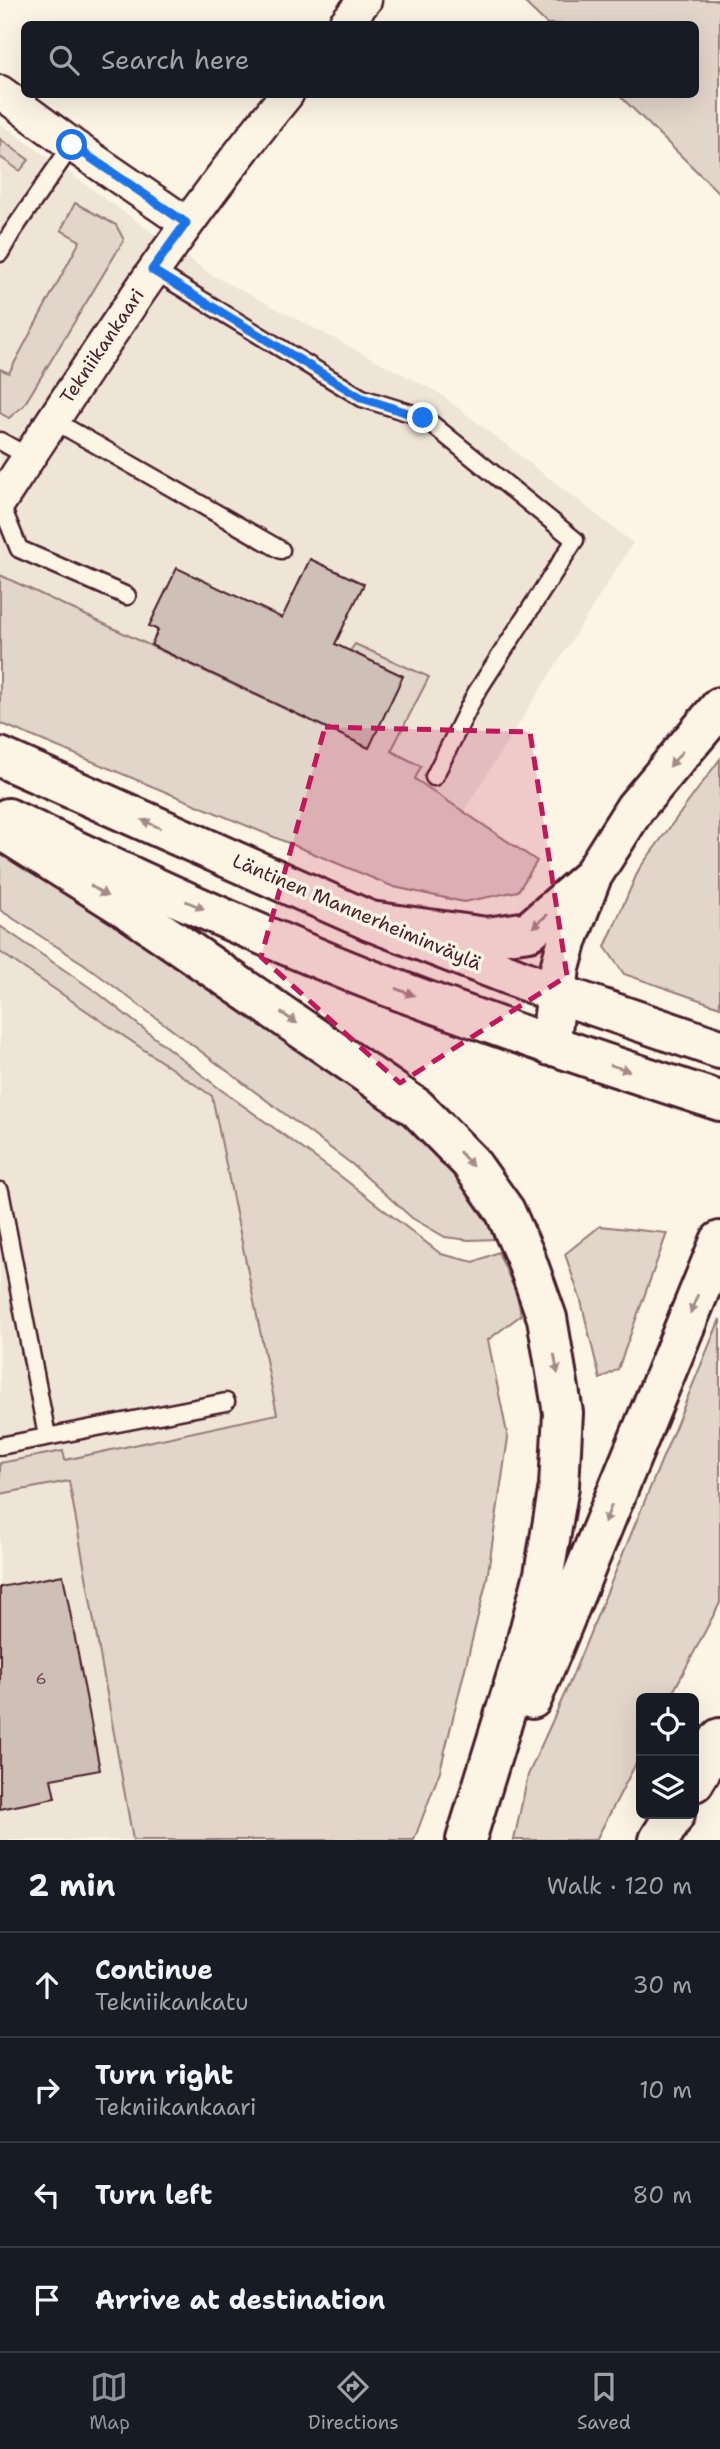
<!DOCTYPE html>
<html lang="en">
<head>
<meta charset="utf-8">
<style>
	body { margin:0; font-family:"Shantell Sans",sans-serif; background:#20242c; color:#f1f3f6 }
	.controls { position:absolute; right:21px; bottom:21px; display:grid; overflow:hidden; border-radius:10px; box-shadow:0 7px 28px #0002 }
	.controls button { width:63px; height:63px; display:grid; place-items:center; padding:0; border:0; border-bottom:2px solid #363941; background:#171b24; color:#f1f3f6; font:35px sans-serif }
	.stop { position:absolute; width:21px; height:21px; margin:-16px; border:5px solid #1a73e8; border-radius:50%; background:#fff }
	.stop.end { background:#1a73e8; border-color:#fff; box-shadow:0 2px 7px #0008 }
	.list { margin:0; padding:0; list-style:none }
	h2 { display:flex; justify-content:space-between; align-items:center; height:91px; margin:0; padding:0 28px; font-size:30px }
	h2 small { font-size:23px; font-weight:400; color:#9ea1a6 }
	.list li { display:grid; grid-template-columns:46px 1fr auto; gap:21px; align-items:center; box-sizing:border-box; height:105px; padding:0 28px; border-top:2px solid #363941 }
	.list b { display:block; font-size:26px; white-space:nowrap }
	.list p { margin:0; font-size:23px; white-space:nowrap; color:#9ea1a6 }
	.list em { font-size:23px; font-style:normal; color:#9ea1a6 }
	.icon { flex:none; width:38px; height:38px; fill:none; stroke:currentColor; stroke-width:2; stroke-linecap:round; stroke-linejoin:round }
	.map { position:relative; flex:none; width:720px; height:1840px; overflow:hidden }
	.search { position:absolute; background:#171b24; box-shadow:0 7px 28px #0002; left:21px; right:21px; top:21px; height:77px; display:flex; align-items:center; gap:18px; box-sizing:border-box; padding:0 24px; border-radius:10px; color:#9ea1a6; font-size:26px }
	.sheet { height:511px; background:#171b24 }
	nav { display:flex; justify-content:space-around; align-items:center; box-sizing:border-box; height:98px; border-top:2px solid #363941; background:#171b24; font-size:19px; color:#9ea1a6 }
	nav a { display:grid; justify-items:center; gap:4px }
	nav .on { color:#8c9099 }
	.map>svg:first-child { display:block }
	.built { fill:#eee5d7 }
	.green { fill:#e2d5ca; stroke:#967a7a; stroke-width:2 }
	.building { fill:#cfc0b7; stroke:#4a1f2b; stroke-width:2 }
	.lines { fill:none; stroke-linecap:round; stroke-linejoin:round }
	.lane-casing { stroke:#4a1f2b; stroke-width:21 }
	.street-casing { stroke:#4a1f2b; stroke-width:37 }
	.primary-casing { stroke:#4a1f2b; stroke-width:44 }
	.highway-casing { stroke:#4a1f2b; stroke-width:44 }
	.lane { stroke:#fcf5e5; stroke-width:16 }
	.street { stroke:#fcf5e5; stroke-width:32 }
	.primary { stroke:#fcf5e5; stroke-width:38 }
	.highway { stroke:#fcf5e5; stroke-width:38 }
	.oneway { fill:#a38a88 }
	.route { stroke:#1a73e8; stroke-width:9 }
	.marked { fill:#c2185b; fill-opacity:0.2; stroke:#c2185b; stroke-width:5; stroke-dasharray:14 9; stroke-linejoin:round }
	.labels { text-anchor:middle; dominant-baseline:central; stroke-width:7; stroke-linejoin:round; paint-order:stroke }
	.number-label { font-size:16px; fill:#6b474e }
	.street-label { font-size:19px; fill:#4a1f2b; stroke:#fcf5e5 }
</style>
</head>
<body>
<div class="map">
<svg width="720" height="1840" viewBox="0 0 720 1840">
	<rect width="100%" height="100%" fill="#fcf5e5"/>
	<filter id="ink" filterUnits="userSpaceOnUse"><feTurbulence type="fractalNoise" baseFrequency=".0143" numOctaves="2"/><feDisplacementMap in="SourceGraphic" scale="14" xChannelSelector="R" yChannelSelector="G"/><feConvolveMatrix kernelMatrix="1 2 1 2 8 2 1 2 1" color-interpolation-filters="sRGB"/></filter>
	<g filter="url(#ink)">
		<path class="built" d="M0,123l210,151 229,119 194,150 -170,269 -463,-230z
			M0,953l212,143 65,318 -212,47 68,379h-133z"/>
		<path class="green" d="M522,0h198v194l-101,-99 77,-1v-70h-149z
			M0,139l29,21 -9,11 -20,-14z
			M75,203l41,22 8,15 -100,165 -15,13 -9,-5v-44l9,4 71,-132 -19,-11z
			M0,575l368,173 35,-72 -53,-25 5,-7 74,33 -38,74 30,15 -6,13 122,82 -19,30 -54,11 -70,-15 -394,-164z
			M720,759v248l-96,-33 -19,-27 34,-78z
			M0,852l74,44 193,123 144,106 55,59 31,55 -28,1 -24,-3 -33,-19 -59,-53 -269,-201 -84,-54z
			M0,926l98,67 122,96 119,86 102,79 33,8 24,-10 19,42 4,21 -33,25 20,98 -21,141 -47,192 -26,69h-281l-64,-359 -69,13v-31l63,-12 2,9 212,-46 -65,-318 -212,-144z
			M600,1226l67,7 -49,136 -18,10 -19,-78 -16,-47z
			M720,1319v284l-50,95h-29v56l-45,86h-82l14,-65 41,-91z"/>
		<path class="building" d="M310,559l54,25 -29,60 68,32 -34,72 -218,-103 7,-15 -9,-4 28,-58 105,50z
			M63,1575l37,195 -49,9 4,19 -55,11v-222z"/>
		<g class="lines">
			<g class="lane-casing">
				<path id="lane" d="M0,253l12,-21 60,-87
					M153,270l209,128 61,19 152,123 -99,153 -42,84
					M53,420l228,130
					M0,441l29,16
					M0,502l19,47 108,47
					M0,1191l47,245
					M0,1446l226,-44"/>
			</g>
			<g class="street-casing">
				<path id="street" d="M345,24l20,-24
					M0,92l72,53 114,78
					M0,501c91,-139 181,-278 287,-407"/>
			</g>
			<g class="primary-casing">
				<path id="primary" d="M0,757l370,164 186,72 164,56
					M8,818c116,56 233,110 353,158 118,46 238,86 359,125"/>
			</g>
			<g class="highway-casing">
				<path id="highway" d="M0,829l132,83 285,196 53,54 35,49 20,45 22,62 16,95 -4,73 -15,88 -21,81 -57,185
					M370,921l117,16 42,-6 59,-51
					M550,1046l10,-78 8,-29 24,-63 43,-68 85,-101
					M532,1699l188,-458
					M694,1782l26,-44
					M659,1840l16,-26"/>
			</g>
			<use href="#lane" class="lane"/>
			<use href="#street" class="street"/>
			<use href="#primary" class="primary"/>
			<use href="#highway" class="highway"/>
		</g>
		<defs><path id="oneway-solid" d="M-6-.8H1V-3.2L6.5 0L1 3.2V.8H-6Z" transform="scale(1.75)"/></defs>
		<g class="oneway">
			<use href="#oneway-solid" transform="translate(676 759) rotate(130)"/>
			<use href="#oneway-solid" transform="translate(151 824) rotate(-156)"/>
			<use href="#oneway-solid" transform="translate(99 891) rotate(32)"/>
			<use href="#oneway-solid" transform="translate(195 905) rotate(23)"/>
			<use href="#oneway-solid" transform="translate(540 921) rotate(139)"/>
			<use href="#oneway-solid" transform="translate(405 992) rotate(20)"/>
			<use href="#oneway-solid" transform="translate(289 1018) rotate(34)"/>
			<use href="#oneway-solid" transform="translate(620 1068) rotate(18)"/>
			<use href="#oneway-solid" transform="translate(466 1159) rotate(48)"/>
			<use href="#oneway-solid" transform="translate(694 1304) rotate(112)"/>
			<use href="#oneway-solid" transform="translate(556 1364) rotate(80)"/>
			<use href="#oneway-solid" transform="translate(608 1514) rotate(112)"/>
		</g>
	</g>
	<g class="lines" filter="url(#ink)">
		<path class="route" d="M72,145l114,78 -34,47 210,128 61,20"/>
	</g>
	<path class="marked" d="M325,727l205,5 37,244 -167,107 -139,-126z"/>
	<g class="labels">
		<g class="number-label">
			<text x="41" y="1678">6</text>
		</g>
		<g class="street-label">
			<text transform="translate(102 346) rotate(-56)">Tekniikankaari</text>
			<text transform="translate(357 912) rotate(23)">Läntinen Mannerheiminväylä</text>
		</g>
	</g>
</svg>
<div class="controls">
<button><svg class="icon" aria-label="locate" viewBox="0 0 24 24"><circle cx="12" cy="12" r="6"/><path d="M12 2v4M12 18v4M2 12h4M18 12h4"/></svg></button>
<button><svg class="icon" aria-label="layers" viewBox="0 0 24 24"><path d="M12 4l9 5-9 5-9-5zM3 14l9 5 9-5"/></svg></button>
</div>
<div class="stop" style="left:72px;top:145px"></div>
<div class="stop end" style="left:423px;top:418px"></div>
<div class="search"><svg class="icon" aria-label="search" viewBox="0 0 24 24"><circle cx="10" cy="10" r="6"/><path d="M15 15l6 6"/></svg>Search here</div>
</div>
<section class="sheet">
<h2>2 min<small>Walk · 120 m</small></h2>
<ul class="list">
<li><svg class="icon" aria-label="ahead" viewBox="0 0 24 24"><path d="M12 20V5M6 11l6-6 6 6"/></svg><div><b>Continue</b><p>Tekniikankatu</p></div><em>30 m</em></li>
<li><svg class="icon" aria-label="right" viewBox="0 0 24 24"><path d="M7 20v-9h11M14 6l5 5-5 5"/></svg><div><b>Turn right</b><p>Tekniikankaari</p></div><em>10 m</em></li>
<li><svg class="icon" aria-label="left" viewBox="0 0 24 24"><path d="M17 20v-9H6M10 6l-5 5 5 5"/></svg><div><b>Turn left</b></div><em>80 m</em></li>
<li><svg class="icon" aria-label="arrive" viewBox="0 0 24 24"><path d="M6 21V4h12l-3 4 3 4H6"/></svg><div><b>Arrive at destination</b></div></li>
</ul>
</section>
<nav>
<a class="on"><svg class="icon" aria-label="map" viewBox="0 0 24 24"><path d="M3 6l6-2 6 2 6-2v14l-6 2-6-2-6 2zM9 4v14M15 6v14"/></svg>Map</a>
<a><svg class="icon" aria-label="directions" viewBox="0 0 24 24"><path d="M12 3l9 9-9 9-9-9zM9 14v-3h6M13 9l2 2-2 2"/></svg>Directions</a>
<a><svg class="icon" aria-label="saved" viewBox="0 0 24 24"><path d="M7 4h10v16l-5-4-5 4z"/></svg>Saved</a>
</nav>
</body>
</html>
